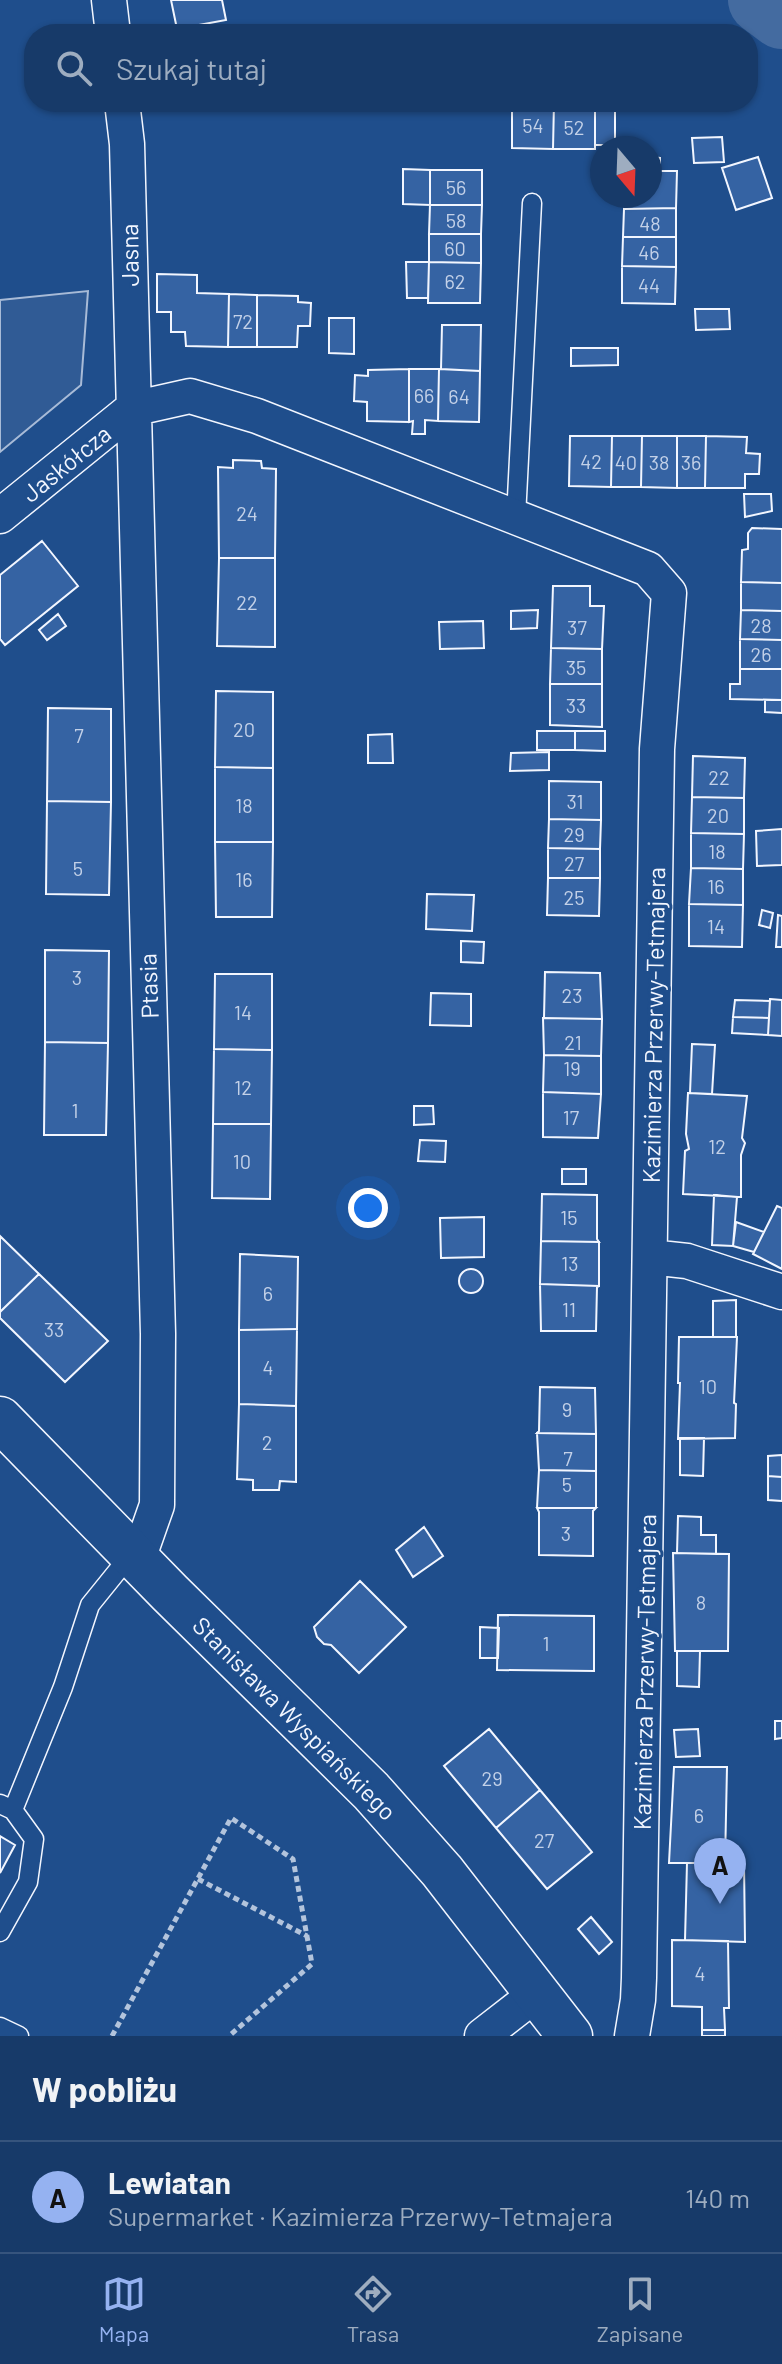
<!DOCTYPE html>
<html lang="pl">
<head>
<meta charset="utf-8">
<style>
	body { margin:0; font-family:Barlow,sans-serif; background:#20416f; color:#f1f3f6 }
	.compass { position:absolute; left:590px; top:136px; width:72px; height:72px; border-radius:50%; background:#173a69; box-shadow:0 2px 6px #0004; rotate:161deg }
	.you { position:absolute; left:368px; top:1208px; width:28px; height:28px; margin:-20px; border:6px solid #fff; border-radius:50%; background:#1a73e8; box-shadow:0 0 0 12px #1a73e833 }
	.badge { display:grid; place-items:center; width:52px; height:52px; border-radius:50%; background:#95b2f1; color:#111; font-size:26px; font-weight:700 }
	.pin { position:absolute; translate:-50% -66px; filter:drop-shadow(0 2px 4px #0008) }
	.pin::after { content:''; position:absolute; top:42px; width:28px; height:24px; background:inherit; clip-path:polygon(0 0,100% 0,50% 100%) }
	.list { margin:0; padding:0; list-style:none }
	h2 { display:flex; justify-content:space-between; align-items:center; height:104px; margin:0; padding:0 32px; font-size:34px }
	h2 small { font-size:26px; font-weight:400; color:#9eadc0 }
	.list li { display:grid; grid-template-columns:52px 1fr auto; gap:24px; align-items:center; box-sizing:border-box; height:112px; padding:0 32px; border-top:2px solid #36547d }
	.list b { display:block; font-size:30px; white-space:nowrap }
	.list p { margin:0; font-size:26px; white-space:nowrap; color:#9eadc0 }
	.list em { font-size:26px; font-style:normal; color:#9eadc0 }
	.icon { flex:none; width:44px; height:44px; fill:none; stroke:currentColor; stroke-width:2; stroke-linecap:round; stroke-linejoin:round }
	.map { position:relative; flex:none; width:782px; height:2036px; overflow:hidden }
	.search { position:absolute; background:#173a69; box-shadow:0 2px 6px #0004; left:24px; right:24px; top:24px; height:88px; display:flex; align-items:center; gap:20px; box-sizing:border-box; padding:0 28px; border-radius:32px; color:#9eadc0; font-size:30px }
	.sheet { height:216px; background:#173a69 }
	nav { display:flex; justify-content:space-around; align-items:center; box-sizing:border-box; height:112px; border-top:2px solid #36547d; background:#173a69; font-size:22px; color:#9eadc0 }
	nav a { display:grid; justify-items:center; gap:4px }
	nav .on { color:#95b2f1 }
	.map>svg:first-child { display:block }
	.built { fill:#305b95; stroke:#a8bbd7; stroke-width:2 }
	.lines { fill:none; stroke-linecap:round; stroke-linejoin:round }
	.river { stroke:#446ba0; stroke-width:68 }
	.building { fill:#3563a3; stroke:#f2f6ff; stroke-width:2 }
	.lane-casing { stroke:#f2f6ff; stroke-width:21 }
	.street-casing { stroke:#f2f6ff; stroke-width:37 }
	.secondary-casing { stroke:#f2f6ff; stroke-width:47 }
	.path { stroke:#b3c4dc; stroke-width:5; stroke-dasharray:6 4; stroke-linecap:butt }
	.lane { stroke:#1f4e8c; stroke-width:18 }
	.street { stroke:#1f4e8c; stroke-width:34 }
	.secondary { stroke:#1f4e8c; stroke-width:44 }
	.labels { text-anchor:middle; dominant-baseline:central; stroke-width:6; stroke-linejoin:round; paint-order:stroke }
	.number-label { font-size:20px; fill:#c3d1e8 }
	.street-label { font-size:24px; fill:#f2f6ff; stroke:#1f4e8c }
</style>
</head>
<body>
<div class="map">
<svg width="782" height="2036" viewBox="0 0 782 2036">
	<rect width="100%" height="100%" fill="#1f4e8c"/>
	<path class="built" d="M88,291l-7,94 -81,67v-152z"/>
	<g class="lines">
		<path class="river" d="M762,0l20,15"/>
	</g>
	<path class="building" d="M171,0h51l4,20 -49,9z
		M512,102h42l-1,47 -41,-1z
		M554,102h41v47h-42z
		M595,109l20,1v35h-20z
		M722,137l2,25 -30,1 -2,-25z
		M650,157l10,1v13h17l-1,37 -52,1v-13h26z
		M758,157l14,41 -36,12 -14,-42z
		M403,169l27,1v35l-27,-1z
		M430,170h52v35h-52z
		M430,205h52l-1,29h-52z
		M676,208v29h-53l1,-28z
		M429,234h52v29l-52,-1z
		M623,237h53v30l-54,-1z
		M406,262h23l-1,36h-21z
		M429,262l52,1 -1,40h-52z
		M622,266l54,1 -1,37 -53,-1z
		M157,274l40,1v18l32,1 -1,53 -42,-1 -1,-14h-14v-20h-14z
		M229,294l28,1v52h-29z
		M257,295l41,1v6l13,1 -1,23h-12l-1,21h-40z
		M695,309h34l1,20 -34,1z
		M329,318h25v36l-25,-1z
		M442,325h39l-1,46 -39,-2z
		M571,348h47v17l-47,1z
		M409,369v53l-42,-1v-19l-13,-1 1,-26 13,1v-6z
		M409,369h30l-1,52 -13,-1v14h-13l1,-13 -4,1z
		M439,369l41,2 -1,51 -41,-1z
		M570,436h42l-1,51 -42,-1z
		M612,436h30l-1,51h-30z
		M642,436h35v52l-36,-1z
		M677,436h29l-1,52h-28z
		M706,436l41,1 -1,16 14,1 -1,20h-14v14h-40z
		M233,460l28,1 1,7 14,1 -1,89h-56l-1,-91 15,1z
		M744,494h27l1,17 -27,6z
		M752,528l30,1v54l-41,-1 1,-32 6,-1v-16z
		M42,541l36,45 -73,59 -5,-6v-64z
		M219,558h56v89l-58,-1z
		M741,582l41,1v28l-41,-1z
		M553,586h37v20h14l-2,43 -51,-1z
		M538,610l-1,18 -26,1v-18z
		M741,610l41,1v29l-42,-1z
		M58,614l8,12 -19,14 -8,-10z
		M483,621l1,27 -44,1 -1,-27z
		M740,639l42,1v29h-42z
		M551,648l51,1v35h-52z
		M740,669h42v31l-52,-1v-15h10z
		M550,684h52v43l-52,-2z
		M216,691l57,1v76l-58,-1z
		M765,700h17v13l-17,-1z
		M48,708l63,1v93l-64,-1z
		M537,731h38v19h-38z
		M575,731h30v20l-30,-1z
		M392,734l1,29h-25v-28z
		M549,752v18l-39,1 1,-18z
		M693,756l52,2 -1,40 -52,-1z
		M215,767l58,1v74h-58z
		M549,781l52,1v38l-52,-1z
		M692,797l52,1v36l-53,-1z
		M47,801l64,1 -2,93 -63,-1z
		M549,819l52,1 -1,29 -52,-1z
		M782,829v36l-25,1 -1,-35z
		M691,833l53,1 -1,35 -52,-1z
		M215,842h58l-1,75h-56z
		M548,848l52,1v29h-52z
		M691,868l52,1v36l-54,-1z
		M548,878h52l-1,38 -52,-1z
		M427,894l47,1 -2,36 -46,-2z
		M689,904l54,1 -1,42 -53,-1z
		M762,910l11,3 -3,15 -11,-3z
		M778,915l4,1v31h-6z
		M461,941l23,1 -1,21 -22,-1z
		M45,950l64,1 -1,92 -63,-1z
		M545,972l55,1 2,46 -58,-1z
		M215,974h57v76l-58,-1z
		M431,993l40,1v32l-41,-1z
		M770,999l12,1v36l-14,-1z
		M735,1000l35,1 -1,17 -36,-1z
		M733,1017l36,1 -1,17 -36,-2z
		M543,1018l59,1 -1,37 -57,-1z
		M45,1042l63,1 -2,92h-62z
		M692,1044l23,1 -3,49 -22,-1z
		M214,1049l58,1 -1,74h-58z
		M544,1055l57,1v38l-58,-2z
		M543,1092l58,2 -3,44 -55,-1z
		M688,1093l59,3 -5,42 3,5 -4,12v42l-58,-3 2,-43 4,-2 -3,-15z
		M414,1106h19l1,18 -20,1z
		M213,1124h58l-1,75 -58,-1z
		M420,1140l26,1 -1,21 -27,-1z
		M562,1169h24v15h-24z
		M542,1194l55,1v44l2,3 -58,-1z
		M714,1195l23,2 -4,49 -21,-1z
		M777,1206l5,2v61l-29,-15z
		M484,1217v40l-43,1 -1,-40z
		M736,1222l28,10 -10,20 -21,-6z
		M0,1236l39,38 -39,38z
		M541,1241l58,1v44l-59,-2z
		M240,1254l58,3 -1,72 -58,1z
		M459 1281a12 12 0 1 1 24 0a12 12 0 1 1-24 0Z
		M39,1274l69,67 -43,41 -65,-64v-6z
		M540,1284l59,2 -2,1 -1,44h-55z
		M736,1300v37h-23v-36z
		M297,1329l-1,77 -57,-2v-74z
		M679,1337h58l-3,66 2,1 -1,34 -57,1 2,-56h-2z
		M540,1387l55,1 1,46 -59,-1 2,-2z
		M239,1404l57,2v76l-16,-1 -1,9h-26v-10l-16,-1z
		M537,1433l59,1v37l-57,-1z
		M680,1438h24l-1,38 -23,-1z
		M782,1455v22l-14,-1v-20z
		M539,1470l57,1v37h-59z
		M768,1476l14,1v24l-14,-1z
		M537,1508h59l-3,3v45l-54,-1v-43z
		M678,1516l23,1v18h15v19l-39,-1z
		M424,1527l19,29 -30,21 -17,-27z
		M673,1553l56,1 -1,97h-53z
		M360,1581l46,46 -47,46 -28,-28 -7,-1 -7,-7 -3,-10z
		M498,1615l96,1v55l-97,-1z
		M480,1627l19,1 -1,30h-18z
		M677,1651h23l-1,36 -22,-1z
		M775,1721h7v17l-7,1z
		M489,1729l51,61 -44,38 -52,-62z
		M698,1729l2,27 -24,1 -2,-27z
		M674,1767h53l-2,96h-56z
		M540,1790l52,62 -45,37 -51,-61z
		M0,1836l15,9 -15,28z
		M726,1861l18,2 1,79 -60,-2 2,-77h38z
		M591,1917l21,25 -13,12 -21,-25z
		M672,1940l56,1 1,67h-5l1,22h-23v-23l-30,-1z
		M702,2030h23v6h-23z"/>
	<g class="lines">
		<g class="lane-casing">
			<path id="lane" d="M516,517l16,-314
				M0,1804l13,6 50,-123 27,-82 42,-52
				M0,1932l28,-50 6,-43 -21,-29
				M0,2027l19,9"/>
		</g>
		<g class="street-casing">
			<path id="street" d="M109,0l4,34
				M122,102l5,42 31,1190 -1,171 -19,54
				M0,516l132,-107 58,-13 67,20 391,153 21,24 -12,156 -18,1229 -1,22 -6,36
				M650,1257l37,4 95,31
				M482,2036l54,-42"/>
		</g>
		<g class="secondary-casing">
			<path id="secondary" d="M0,1419l170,174 201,198 71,80 128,165"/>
		</g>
		<path class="path" d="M198,1879l109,57
			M112,2036l119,-218 62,41 19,105 -83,72"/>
		<use href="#lane" class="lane"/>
		<use href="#street" class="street"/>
		<use href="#secondary" class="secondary"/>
	</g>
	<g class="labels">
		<g class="number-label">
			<text x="533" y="125">54</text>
			<text x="574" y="127">52</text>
			<text x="456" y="187">56</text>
			<text x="456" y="220">58</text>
			<text x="650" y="223">48</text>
			<text x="455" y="248">60</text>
			<text x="649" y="252">46</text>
			<text x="455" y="281">62</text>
			<text x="649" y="285">44</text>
			<text x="243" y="321">72</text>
			<text x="424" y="395">66</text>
			<text x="459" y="396">64</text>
			<text x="591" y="461">42</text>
			<text x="626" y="462">40</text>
			<text x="659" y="462">38</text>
			<text x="691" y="462">36</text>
			<text x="247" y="513">24</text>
			<text x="247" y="602">22</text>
			<text x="761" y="625">28</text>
			<text x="577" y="627">37</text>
			<text x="761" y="654">26</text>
			<text x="576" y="667">35</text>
			<text x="576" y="705">33</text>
			<text x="244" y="729">20</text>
			<text x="79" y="735">7</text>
			<text x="719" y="777">22</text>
			<text x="575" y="801">31</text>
			<text x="244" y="805">18</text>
			<text x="718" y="815">20</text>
			<text x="574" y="834">29</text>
			<text x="717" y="851">18</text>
			<text x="574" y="863">27</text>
			<text x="78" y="868">5</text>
			<text x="244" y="879">16</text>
			<text x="716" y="886">16</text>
			<text x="574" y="897">25</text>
			<text x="716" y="926">14</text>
			<text x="77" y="977">3</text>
			<text x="572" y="995">23</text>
			<text x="243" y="1012">14</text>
			<text x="573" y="1042">21</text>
			<text x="572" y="1068">19</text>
			<text x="243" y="1087">12</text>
			<text x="75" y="1110">1</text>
			<text x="571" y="1117">17</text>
			<text x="717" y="1146">12</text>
			<text x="242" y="1161">10</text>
			<text x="569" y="1217">15</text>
			<text x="570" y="1263">13</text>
			<text x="268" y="1293">6</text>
			<text x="569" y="1309">11</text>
			<text x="54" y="1329">33</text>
			<text x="268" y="1367">4</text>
			<text x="708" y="1386">10</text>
			<text x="567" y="1409">9</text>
			<text x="267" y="1442">2</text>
			<text x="568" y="1458">7</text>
			<text x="567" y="1484">5</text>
			<text x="566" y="1533">3</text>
			<text x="701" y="1602">8</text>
			<text x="546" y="1643">1</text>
			<text x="492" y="1778">29</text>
			<text x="699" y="1815">6</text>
			<text x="544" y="1840">27</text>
			<text x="700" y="1973">4</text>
		</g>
		<g class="street-label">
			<text transform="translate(129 255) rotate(-91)">Jasna</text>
			<text transform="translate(66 463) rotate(-39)">Jaskółcza</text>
			<text transform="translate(148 986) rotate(-92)">Ptasia</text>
			<text transform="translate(653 1025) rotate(-89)">Kazimierza Przerwy-Tetmajera</text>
			<text transform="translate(644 1672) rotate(-89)">Kazimierza Przerwy-Tetmajera</text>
			<text transform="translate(295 1718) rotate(45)">Stanisława Wyspiańskiego</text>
		</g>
	</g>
</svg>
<svg class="compass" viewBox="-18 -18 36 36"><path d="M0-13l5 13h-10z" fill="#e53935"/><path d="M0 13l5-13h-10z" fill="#9eadc0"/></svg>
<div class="you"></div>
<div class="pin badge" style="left:720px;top:1904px">A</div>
<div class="search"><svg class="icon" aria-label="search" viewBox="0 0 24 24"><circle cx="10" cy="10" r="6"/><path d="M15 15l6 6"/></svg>Szukaj tutaj</div>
</div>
<section class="sheet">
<h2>W pobliżu<small></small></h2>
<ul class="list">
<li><span class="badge">A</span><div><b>Lewiatan</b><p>Supermarket · Kazimierza Przerwy-Tetmajera</p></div><em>140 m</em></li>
</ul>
</section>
<nav>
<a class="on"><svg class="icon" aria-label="map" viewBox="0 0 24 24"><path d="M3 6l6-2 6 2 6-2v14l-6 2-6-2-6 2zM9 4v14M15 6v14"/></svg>Mapa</a>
<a><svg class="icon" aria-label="directions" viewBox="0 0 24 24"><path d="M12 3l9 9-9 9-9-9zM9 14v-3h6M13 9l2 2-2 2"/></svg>Trasa</a>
<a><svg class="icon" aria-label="saved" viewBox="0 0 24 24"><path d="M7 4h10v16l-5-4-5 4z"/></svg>Zapisane</a>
</nav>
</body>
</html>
